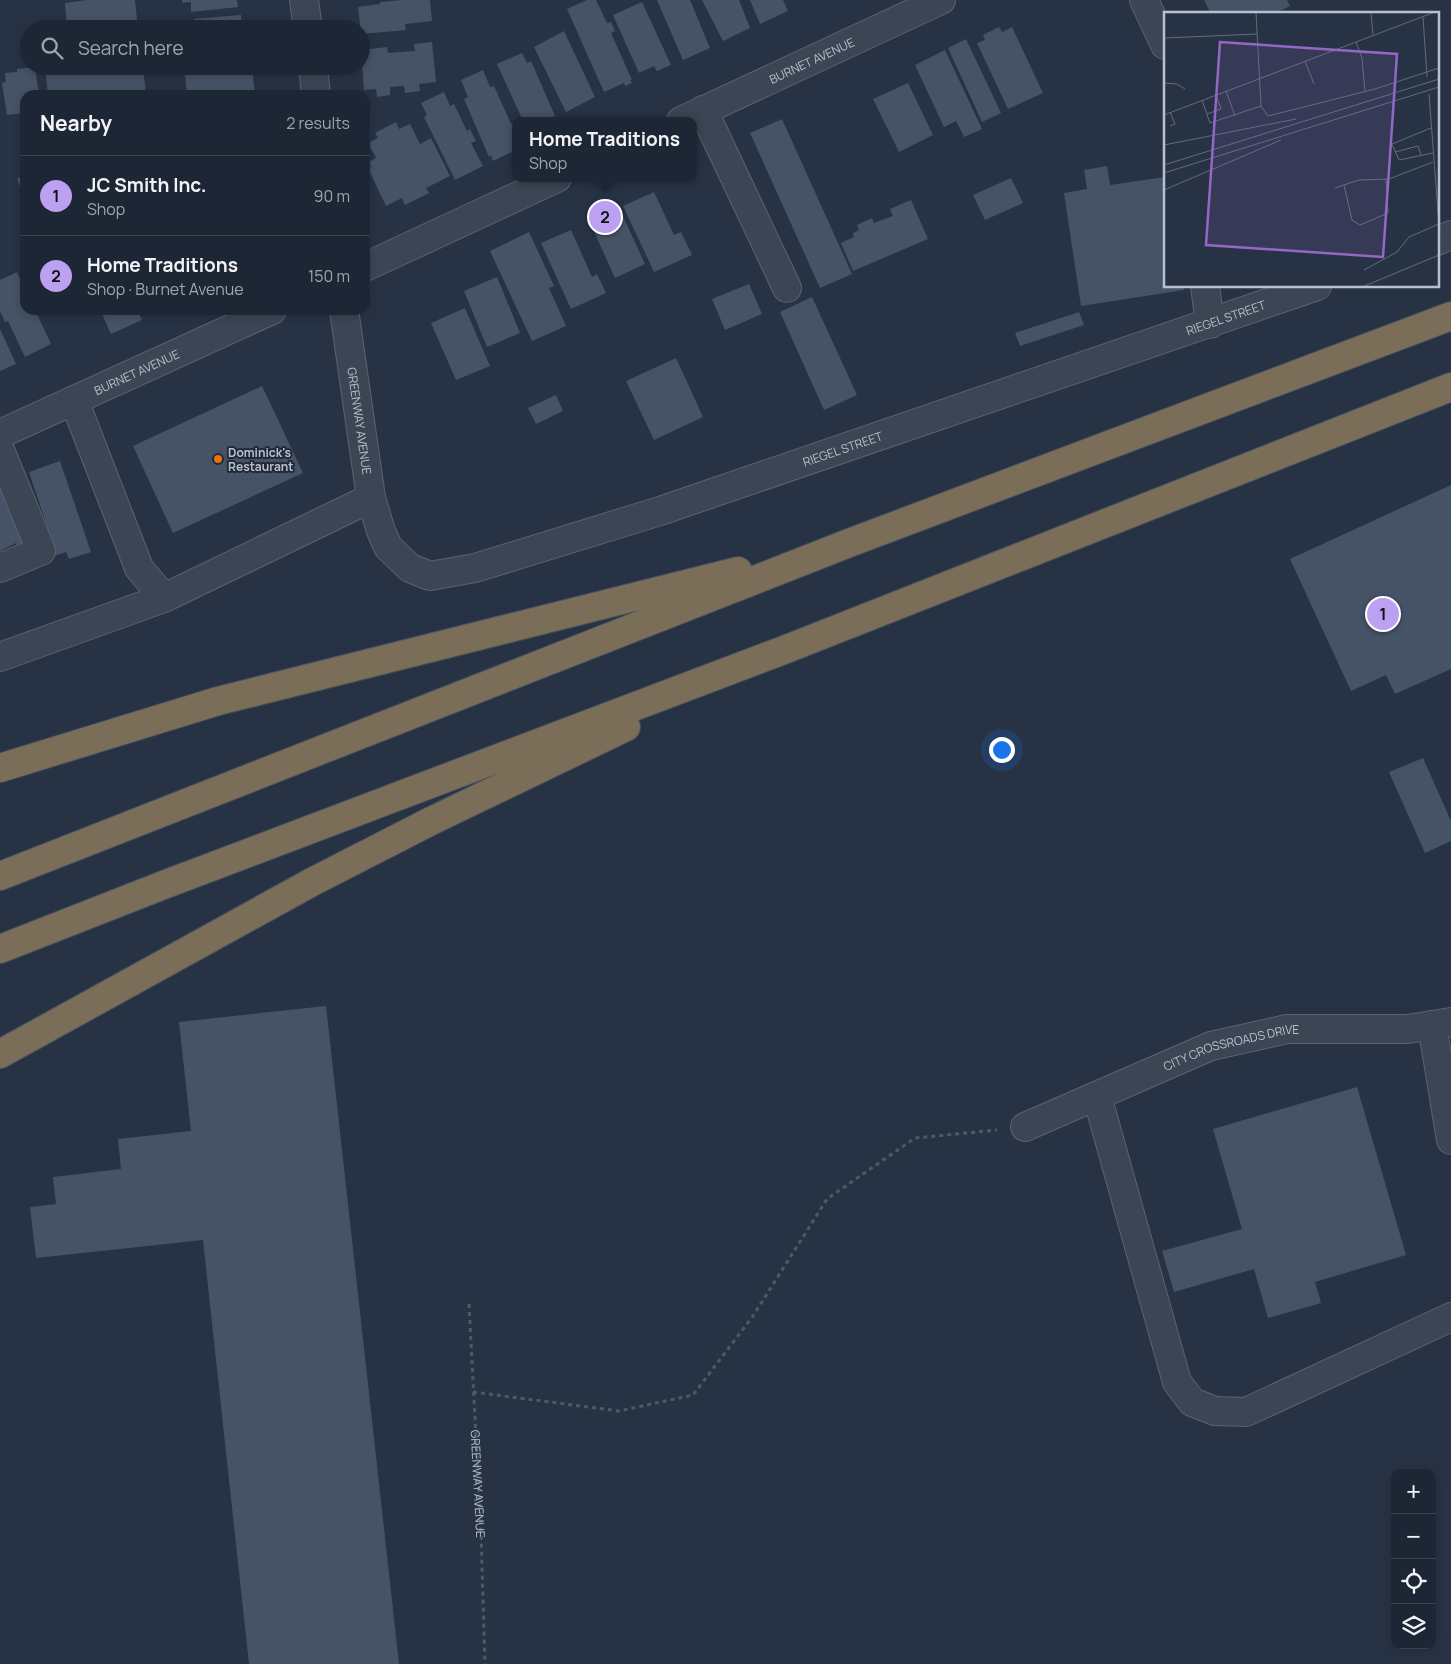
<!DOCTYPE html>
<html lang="en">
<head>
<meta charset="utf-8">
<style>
	body { margin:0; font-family:Manrope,sans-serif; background:#252e3c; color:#f1f3f6 }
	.controls { position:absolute; right:15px; bottom:15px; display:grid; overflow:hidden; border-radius:10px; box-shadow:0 2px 8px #0003 }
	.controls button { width:45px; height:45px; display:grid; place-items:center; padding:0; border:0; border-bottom:1px solid #3b434f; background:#1d2634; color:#f1f3f6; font:25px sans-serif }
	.you { position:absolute; left:1001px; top:749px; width:18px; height:18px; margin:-12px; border:4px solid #fff; border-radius:50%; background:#1a73e8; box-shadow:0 0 0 8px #1a73e833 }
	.badge { display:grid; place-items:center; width:32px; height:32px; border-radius:50%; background:#bca0f2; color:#111; font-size:16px; font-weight:700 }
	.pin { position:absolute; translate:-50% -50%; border:2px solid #fff; box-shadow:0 1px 5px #0006 }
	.popup { position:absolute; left:512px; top:117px; width:185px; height:65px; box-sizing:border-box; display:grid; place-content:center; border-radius:10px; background:#1d2634; filter:drop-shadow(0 1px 4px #0005); font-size:16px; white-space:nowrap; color:#a0a5ac }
	.popup b { font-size:19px; color:#f1f3f6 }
	.popup::after { content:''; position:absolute; left:50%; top:100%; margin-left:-10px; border:10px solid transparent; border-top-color:#1d2634 }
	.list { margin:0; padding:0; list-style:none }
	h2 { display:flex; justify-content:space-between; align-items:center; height:65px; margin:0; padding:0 20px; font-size:21px }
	h2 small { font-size:16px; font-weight:400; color:#a0a5ac }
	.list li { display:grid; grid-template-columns:32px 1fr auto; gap:15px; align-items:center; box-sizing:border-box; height:80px; padding:0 20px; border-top:1px solid #3b434f }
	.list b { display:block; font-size:19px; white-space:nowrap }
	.list p { margin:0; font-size:16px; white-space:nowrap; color:#a0a5ac }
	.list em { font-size:16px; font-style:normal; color:#a0a5ac }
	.icon { flex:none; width:28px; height:28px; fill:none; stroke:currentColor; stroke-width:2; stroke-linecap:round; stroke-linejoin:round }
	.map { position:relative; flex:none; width:1451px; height:1664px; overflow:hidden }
	.search { position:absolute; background:#1d2634; box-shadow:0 2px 8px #0003; left:20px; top:20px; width:350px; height:55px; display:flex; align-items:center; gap:12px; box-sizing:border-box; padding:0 18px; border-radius:28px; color:#a0a5ac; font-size:19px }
	.panel { position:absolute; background:#1d2634; box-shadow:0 2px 8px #0003; left:20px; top:90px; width:350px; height:225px; border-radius:15px }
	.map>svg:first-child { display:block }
	.building { fill:#465367 }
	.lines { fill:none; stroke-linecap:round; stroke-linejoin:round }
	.minor-casing { stroke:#5a6371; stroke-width:30 }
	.highway-casing { stroke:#46505f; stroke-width:30 }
	.path { stroke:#475e61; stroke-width:3; stroke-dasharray:4 4; stroke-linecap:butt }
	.minor { stroke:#3b4554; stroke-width:28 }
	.highway { stroke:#7a6e58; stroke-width:28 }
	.food-dot { fill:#e8710a; stroke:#202a3a; stroke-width:2 }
	.labels { text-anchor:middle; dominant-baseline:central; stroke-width:4; stroke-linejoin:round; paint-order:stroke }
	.street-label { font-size:12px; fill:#b9c0cd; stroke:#202a3a }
	.poi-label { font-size:12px; font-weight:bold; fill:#b9c0cd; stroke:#202a3a; text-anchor:start }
	.inset-road { fill:none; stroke:#616b7b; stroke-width:1 }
	.view { fill:#9467c5; fill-opacity:0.15; stroke:#9467c5; stroke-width:2.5 }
	.inset-edge { fill:none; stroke:#b9c0cd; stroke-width:2.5 }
</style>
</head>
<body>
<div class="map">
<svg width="1451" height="1664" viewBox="0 0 1451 1664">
	<rect width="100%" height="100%" fill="#273345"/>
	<path class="building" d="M87,0h48l3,29h-76l5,-2 -2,-24z
		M182,0h55l1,7 -47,5v-10l-9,1z
		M403,0h27l2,21 -27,3 1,6 -45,4 -3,-27 22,-3v-2z
		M587,0h9l11,23 4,-1 4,9 -4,2 21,47h-2l2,3 -7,3 -1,-3 -20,9 -37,-83z
		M657,0h33l20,48 -27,12z
		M702,0h37l11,28 -27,13z
		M750,0h33l5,11 -28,13z
		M1204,0h83l3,6 -17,8h-62z
		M642,2l29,63 -14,6 -3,-5 -15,7 -26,-58z
		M241,15l1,14h-47l-1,-10z
		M999,27l3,5 10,-5 31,66 -35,16 -31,-66 8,-3 -2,-5z
		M564,31l31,66 -29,15 -32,-65z
		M966,39l35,74 -19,9 -34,-74z
		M432,42l4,40 -17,2 1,7 -15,2 -1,-7 -14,1v8l-13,2 -1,-8 -12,1 -3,-40 26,-3 1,6 27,-2 -1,-7z
		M945,50l37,79 -18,8 -8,-16 -12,6 -29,-62z
		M522,53l5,10 4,-2 24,55 -11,5h-21l-26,-57z
		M45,66h98l3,29h-98z
		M194,66h22v4l36,-3 3,28h-68l-2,-22 10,-1z
		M35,67l4,28h-14v18l-18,2 -5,-32 4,-1 -1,-9 12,-1v-3z
		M483,70l7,17 4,-1 17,38 4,-1 1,2v25l-23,11 -2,-6 -2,2 -25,-58 4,-2 -7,-17z
		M908,83l25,52 -34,17 -26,-53z
		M444,92l6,14 4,-2 13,27 3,-2 6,12 -5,2 12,23 -28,14 -31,-63 3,-2 -6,-12z
		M782,119l70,155 -32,14 -70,-155z
		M396,122l3,7 11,-5 10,20 11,-6 19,38 -24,12 3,5 -24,12 -3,-7 -16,8 -18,-38 3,-1 -2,-5 7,-4 -8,-15 10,-5 -3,-5z
		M1107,166l3,19 55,-8v109h18l1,4 -103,16 -17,-113 23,-4 -3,-19z
		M25,173v20l-2,1 -6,-15z
		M1011,178l12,25 -38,17 -12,-25z
		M654,192l20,43 7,-3 11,23 -38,17 -31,-66z
		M911,200l17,39 -75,32 -12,-28 13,-6 -1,-4 6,-3 -2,-5 15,-7 2,5 19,-7 -3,-7z
		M617,203l28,61 -30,14 -28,-62z
		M571,230l21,47 5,-3 9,19 -35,16 -30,-66z
		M529,232l25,54 -5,2 17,38 -34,15 -42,-90z
		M17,272l8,17v21h10l16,34 -26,13 -17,-36 -3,1 -5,-11v-31z
		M497,277l23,56 -33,14 -23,-56z
		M749,284l13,30 -37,16 -13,-31z
		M812,297l45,98 -33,15 -44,-98z
		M465,308l25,58 -34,14 -25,-57z
		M100,310h37l5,10 -31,14z
		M1079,312l5,13 -64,21 -5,-13z
		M0,329l16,35 -16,7z
		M676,358l27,59 -49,23 -28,-59z
		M262,386l41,87 -130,60 -40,-87z
		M556,395l7,16 -27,13 -8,-16z
		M60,461l31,91 -22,7 -3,-7 -15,5 -8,-23 6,-2 -20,-60z
		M0,482l29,61 -11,5 -2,-5 -16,8z
		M1451,485v184l-56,25 -9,-19 -35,16 -61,-132z
		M1423,758l28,63v20l-26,12 -36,-81z
		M326,1006l73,658h-150l-46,-424 -167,18 -6,-51 26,-3 -3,-27 68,-8 -3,-30 73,-8 -12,-109z
		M1357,1087l49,168 -91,27 6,21 -53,15 -14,-49 -80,23 -12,-41 80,-22 -29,-100z"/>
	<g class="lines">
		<g class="minor-casing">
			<g id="minor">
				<path d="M304,0l4,29"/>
				<path d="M1144,0l21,45"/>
				<path d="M313,66l3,29"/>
				<path d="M703,110l84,178"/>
				<path id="s2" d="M681,121l260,-121"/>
				<path d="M1437,241l14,-6"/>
				<path d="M365,267l192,-89"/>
				<path d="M1205,286l5,38"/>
				<path id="s3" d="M344,310l27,188 10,33 7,16 22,21 20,8 45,-8 185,-57 657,-225"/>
				<path d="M74,400l65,168 25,30"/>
				<path id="s4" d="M0,434l272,-124"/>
				<path d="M0,450l41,101 -41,17"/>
				<path d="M0,657l164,-59 207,-100"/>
				<path d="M1432,1025l19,115"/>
				<path d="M1097,1096l80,286 15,20 23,9 31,1 205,-95"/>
				<path id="s5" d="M1025,1127l186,-81 76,-17h121l43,-7"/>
			</g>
		</g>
		<g class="highway-casing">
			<path id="highway" d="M0,768l218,-67 520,-130
				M0,876l849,-333 602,-227
				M0,949l166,-65 618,-234 667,-263
				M0,1054l312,-172 119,-61 195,-94"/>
		</g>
		<g class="path">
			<path id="s1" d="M469,1304l12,228 4,132"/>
			<path d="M473,1392l146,19 74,-16 60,-79 74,-117 88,-61 82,-8"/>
		</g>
		<use href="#minor" class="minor"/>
		<use href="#highway" class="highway"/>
	</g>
	<circle class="food-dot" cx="218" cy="459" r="5"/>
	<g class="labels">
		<g class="street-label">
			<text stroke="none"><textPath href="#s2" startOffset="144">BURNET AVENUE</textPath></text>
			<text stroke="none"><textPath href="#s3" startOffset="1131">RIEGEL STREET</textPath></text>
			<text stroke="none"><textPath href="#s4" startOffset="150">BURNET AVENUE</textPath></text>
			<text stroke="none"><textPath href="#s3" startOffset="112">GREENWAY AVENUE</textPath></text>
			<text stroke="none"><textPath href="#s3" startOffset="726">RIEGEL STREET</textPath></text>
			<text stroke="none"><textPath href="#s5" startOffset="222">CITY CROSSROADS DRIVE</textPath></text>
			<text stroke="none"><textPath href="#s1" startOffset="180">GREENWAY AVENUE</textPath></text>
		</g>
		<g class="poi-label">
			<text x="228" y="452">Dominick's<tspan x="228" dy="14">Restaurant</tspan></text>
		</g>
	</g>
	<g transform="translate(1164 12)">
		<rect width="275" height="275" fill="#273345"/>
		<path class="inset-road" d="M92,0l5,94 7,10 107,-27 64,-21M207,0l2,23M259,5l4,60M0,26l93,-4M192,30l6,16 3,34M141,49l9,23M0,71l13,1 8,5M62,79l9,25M265,82l10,131M38,88l8,23 51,-17M43,102l14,-5 -5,-14M0,103l271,-103M6,114l5,-2 -5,-12M267,116l-39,16 7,16 34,-7M0,133l132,-26M231,140l23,-6 3,9M0,153l275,-86M0,161l275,-86M180,173l8,35 8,5 28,-12 -2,-34M171,176l24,-8 30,-1 44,-17M0,178l117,-50M200,258l33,-18 12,-15 30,-13M198,275l77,-32"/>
		<path class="view" d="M56,30l177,12 -14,203 -177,-12z"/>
		<rect width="275" height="275" class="inset-edge"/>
	</g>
</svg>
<div class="controls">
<button>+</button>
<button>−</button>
<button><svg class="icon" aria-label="locate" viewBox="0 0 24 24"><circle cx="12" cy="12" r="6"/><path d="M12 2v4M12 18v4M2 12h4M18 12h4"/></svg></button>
<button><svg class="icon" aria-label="layers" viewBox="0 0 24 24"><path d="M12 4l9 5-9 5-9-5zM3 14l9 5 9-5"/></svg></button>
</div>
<div class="you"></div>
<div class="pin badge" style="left:1383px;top:614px">1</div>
<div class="pin badge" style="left:605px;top:217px">2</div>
<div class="popup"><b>Home Traditions</b>Shop</div>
<div class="search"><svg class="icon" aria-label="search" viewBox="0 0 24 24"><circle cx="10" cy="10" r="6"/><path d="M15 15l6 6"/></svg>Search here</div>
<section class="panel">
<h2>Nearby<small>2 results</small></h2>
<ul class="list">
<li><span class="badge">1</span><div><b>JC Smith Inc.</b><p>Shop</p></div><em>90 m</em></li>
<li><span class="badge">2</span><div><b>Home Traditions</b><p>Shop · Burnet Avenue</p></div><em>150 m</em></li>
</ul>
</section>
</div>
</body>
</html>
